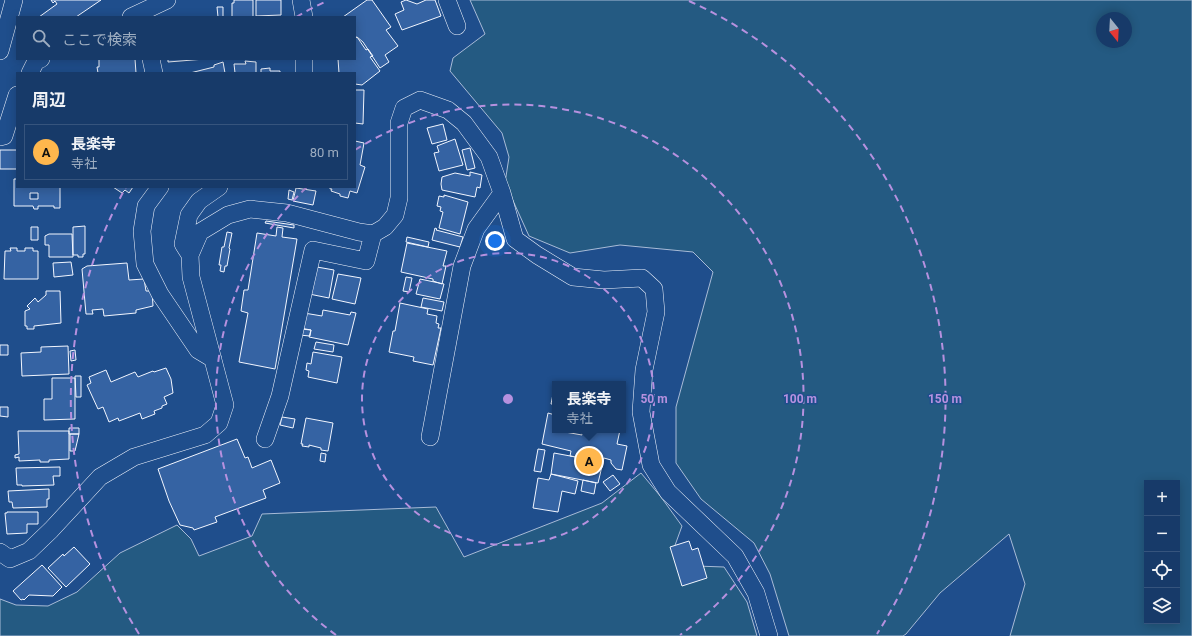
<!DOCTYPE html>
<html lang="ja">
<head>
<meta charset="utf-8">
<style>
	body { margin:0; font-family:Roboto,"Noto Sans JP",sans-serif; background:#244571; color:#f1f3f6 }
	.controls { position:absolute; right:12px; bottom:12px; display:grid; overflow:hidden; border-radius:0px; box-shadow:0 2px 10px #0003 }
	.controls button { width:36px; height:36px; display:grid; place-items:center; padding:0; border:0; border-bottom:1px solid #36547d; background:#173a69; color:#f1f3f6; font:20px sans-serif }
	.compass { position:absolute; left:1096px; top:12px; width:36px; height:36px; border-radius:50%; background:#173a69; box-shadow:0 2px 10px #0003; rotate:162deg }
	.you { position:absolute; left:495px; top:241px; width:14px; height:14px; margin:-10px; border:3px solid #fff; border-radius:50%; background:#1a73e8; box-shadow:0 0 0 6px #1a73e833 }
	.badge { display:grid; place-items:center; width:26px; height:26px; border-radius:50%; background:#ffb74d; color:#111; font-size:13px; font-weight:700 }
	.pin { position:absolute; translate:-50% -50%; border:2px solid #fff; box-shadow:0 1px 4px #0006 }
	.popup { position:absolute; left:552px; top:381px; width:74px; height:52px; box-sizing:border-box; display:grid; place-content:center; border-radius:0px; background:#173a69; filter:drop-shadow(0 1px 3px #0005); font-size:13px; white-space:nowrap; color:#9eadc0 }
	.popup b { font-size:15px; color:#f1f3f6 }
	.popup::after { content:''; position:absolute; left:50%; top:100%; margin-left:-8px; border:8px solid transparent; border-top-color:#173a69 }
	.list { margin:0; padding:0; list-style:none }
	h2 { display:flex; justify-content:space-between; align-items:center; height:52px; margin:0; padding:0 16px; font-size:17px }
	h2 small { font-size:13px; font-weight:400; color:#9eadc0 }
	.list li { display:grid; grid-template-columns:26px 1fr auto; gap:12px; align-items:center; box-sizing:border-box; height:56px; margin:0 8px 8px; padding:0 8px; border:1px solid #36547d; border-radius:0px }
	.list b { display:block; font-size:15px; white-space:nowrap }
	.list p { margin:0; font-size:13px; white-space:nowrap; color:#9eadc0 }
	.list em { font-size:13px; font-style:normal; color:#9eadc0 }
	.icon { flex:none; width:22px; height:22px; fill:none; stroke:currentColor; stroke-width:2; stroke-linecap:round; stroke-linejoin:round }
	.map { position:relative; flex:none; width:1192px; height:636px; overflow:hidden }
	.search { position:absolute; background:#173a69; box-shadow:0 2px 10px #0003; left:16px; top:16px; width:340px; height:44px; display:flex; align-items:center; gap:10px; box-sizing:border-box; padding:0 14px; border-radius:0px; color:#9eadc0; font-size:15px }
	.panel { position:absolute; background:#173a69; box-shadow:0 2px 10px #0003; left:16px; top:72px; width:340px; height:116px; border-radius:0px }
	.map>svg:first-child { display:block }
	.green { fill:#245a82; stroke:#a8bbd7; fill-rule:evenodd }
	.building { fill:#3563a3; stroke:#f2f6ff; fill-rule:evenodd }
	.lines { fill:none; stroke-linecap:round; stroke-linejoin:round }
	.street-casing { stroke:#f2f6ff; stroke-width:18 }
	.street { stroke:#1f4e8c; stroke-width:17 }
	.ring { fill:none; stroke:#b691df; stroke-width:2; stroke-dasharray:7 5 }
	.centre { fill:#b691df; stroke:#1f4e8c; stroke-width:2 }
	.ring-label { font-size:12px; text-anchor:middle; font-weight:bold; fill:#b691df; stroke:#1f4e8c; stroke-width:3; stroke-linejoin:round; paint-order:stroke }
</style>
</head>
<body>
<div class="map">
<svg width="1192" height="636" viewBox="0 0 1192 636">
	<rect width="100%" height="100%" fill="#1f4e8c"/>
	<path class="green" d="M470,0h722v636h-182l15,-52 -16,-50 -69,59 -34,41 -3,2h-114l-19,-62 -16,-31 -53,-44 -25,-36v-56l37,-135 -20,-20 -73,-7 -50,8 -41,-17 -24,-53 4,-26 -7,-24 -52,-62 3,-13 32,-24zM1102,18h24v24h-24zM1147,483h30v138h-30z
		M641,473l20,24 21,29 -8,22 22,18 28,1 23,35 10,34h-757v-37l16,6 32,1 29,-14 43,-39 57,-28 14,14 8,17 53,-20 10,-22 174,-7 28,50 138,-54z"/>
	<path class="building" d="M51,0h50l-25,17h-37l18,-13 -2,-3 -2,2z
		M234,0h19v17h-21v-14h2z
		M256,0h25v15l-25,1z
		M367,0h5l19,27 -5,3 12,16 -13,9 4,7 -9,6 -17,-26 -6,-5 -2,1v-21h-12z
		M406,0l11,4 9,-4h9l6,16 -39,14 -7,-16 9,-4 -3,-8z
		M217,7h6v10h-5z
		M357,37l9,13 2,-1 5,7 -3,1 10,14 -18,14 -7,-1v-11h-16l-1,-14h17v-21z
		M99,59h36l1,14h-38l-1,-6h2z
		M168,59h37l-37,3z
		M245,61l11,1v11h-21l-1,-9h12z
		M223,62l2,11h-35l24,-6v-2z
		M270,68v3h10v2h-19v-4z
		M355,90h9l-1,34 -8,-1z
		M443,124l4,16 -15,4 -5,-16z
		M455,139l8,26 -24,6 -5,-18 5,-1 -2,-6z
		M355,141l9,2 -4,22 5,2 -8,26 -7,-2 -2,7 -8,-2v-2l-9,-3 1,-2h-2v-2h25z
		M470,148l5,20 -8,2 -5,-20z
		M0,150h17v19h-17z
		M470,172l12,3 -2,13 -3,-1 -2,10 -33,-7 -1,-6 1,-7 13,-4 15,3z
		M14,179h3v8h43v21h-6v-2h-16v3h-4l-1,-3h-19zM30,193h8v6h-8z
		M113,187h20l-4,6 -4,-3 -3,3z
		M296,188l20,3 -3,14 -20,-4z
		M289,190l5,2 -2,8 -4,-1z
		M444,195l24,7 -8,32 -21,-6 4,-16 -3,-1 1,-4 -4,-1 2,-10 5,1z
		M266,221l28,4v3l-29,-5z
		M85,226v28h-2v3h-5v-2h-5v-28z
		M31,227h7v13h-7z
		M277,227l6,1 -1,9 15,2 -22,130 -36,-7 9,-49 -7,-2 3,-21h4l9,-57 19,3z
		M435,228l2,1 -1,1 27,7 -3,10 -28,-7z
		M227,232l5,1 -3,15 1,1 -3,17h-2l-1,6 -4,-1 1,-6h-2l3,-18h2z
		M49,234h23l1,23h-24v-12h-4v-9z
		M407,237l22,5 -1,5 -22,-5z
		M407,243l40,8 -4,15h3l-4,18 -9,-3v-2l-32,-7z
		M10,248h7v3h8v-3h8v3h5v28h-34l1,-28h6z
		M71,262l2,13 -19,2 -1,-14z
		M127,263l2,17 15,-1 2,12h6l1,15 -17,4v3l-32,3 -1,-7 -11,1 1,4h-7l-4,-45 5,-3z
		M317,267l17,3 -5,28 -20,-4z
		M338,274l23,4 -6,26 -23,-5z
		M406,277l6,1 -3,14 -6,-1z
		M420,279l24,5 -4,15 -24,-5z
		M46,291h14l1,32 -27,3v3h-7v-3h-2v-15l5,-2 -3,-3 8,-8 3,4 8,-7z
		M423,298l21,4 -2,9 -21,-4z
		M400,303l28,6 -1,5 10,2 -1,7 3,1 -1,4h3l-8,37 -20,-4 1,-4 -25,-5 4,-21h2z
		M323,310l27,5 1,-3 5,1 -8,32 -39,-8 2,-7 -10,-1 3,-16 18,3z
		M300,328l11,2 -1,6 -11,-1z
		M316,342l18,3 -1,7 -19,-3z
		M0,345h8v10h-8z
		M68,346l1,28 -47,2 -1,-23 20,-1v-5z
		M75,350l1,10 -5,1 -1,-10z
		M313,352l29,5 -5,26 -29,-6 1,-6 -3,-1 1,-7 4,1z
		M166,368l5,11 2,14 -9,4 3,7 -5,2v2l-8,3 1,3 -13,5 -2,-6 -21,8 -1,-3 -9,4 -6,-15 -5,2 -11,-24 4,-2 -2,-6 17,-7 5,12 24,-10 3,5 15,-6 1,1z
		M75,376h6v21h-5z
		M52,378h23v41l-31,1v-21h8z
		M554,389h1v15h-4z
		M0,407h8v10l-8,-1z
		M548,413l7,2v15h11l-1,2 17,3 1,-5h37l-3,14 10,2 -5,24 -6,-1 -5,-6v-3l-7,-2 -1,4 -33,-6 1,-5 -29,-7z
		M282,417l13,2 -2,9 -13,-3z
		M306,418l27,5 -5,28 -7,-1v-2l-12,-3v2l-7,-1 1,-2h-2z
		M69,428h10v6h-10z
		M18,431h51v28l-20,1v2h-9v-2l-21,1v-4l-4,1v-3l4,-1z
		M70,434h9l-4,17h-5z
		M237,439l8,19 3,-1 4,11 19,-8 9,23 -17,7 3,8 -51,19 2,5 -23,8 -1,-2 -13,-3 -11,-24 -11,-32z
		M538,449l7,1 -4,22 -7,-1z
		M321,453l5,1 -1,8 -5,-1z
		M554,453l49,9 -5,21 -47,-9z
		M60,467v9h-7l1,9 -32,1v-1h-5l-1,-17z
		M551,474l27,7 -3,13 -13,-3 -4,21 -25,-4 5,-30 11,2z
		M613,475l7,9 -10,7 -7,-9z
		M583,480l13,3 -2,11 -13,-3z
		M49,489v10h-2v8l-34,1 -1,-6h-3l-1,-11z
		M7,512h31v12h-11v9l-20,1 -2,-21h2z
		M689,541l3,9 6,-2 9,30 -25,8 -12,-39z
		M74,547l16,17 -24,23 -18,-19 15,-14 1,2z
		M42,565l20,22 -9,9 -24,-1 -5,5 -1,-1 -2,1 -8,-9z"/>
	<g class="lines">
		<g class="street-casing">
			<path id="street" d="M301,0l3,17
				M447,0l10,26
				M131,17l36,-17
				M0,51l14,-51
				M151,59l3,14
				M30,73l6,-12 5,-2
				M304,73v-14
				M0,137l4,-1 13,-41
				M160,187l-14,19 -4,25 3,33 15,30 38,56 15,9
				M190,255l-7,-11 6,-29 10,-14 20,-14
				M430,437l32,-171 14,-37 26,-36
				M265,439l15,-43 33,-146 53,11 7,-27
				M0,552l10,7 19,-8 22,-21 49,-53 34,-20 71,-22 14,-12 6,-18 -34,-128 -1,-22 10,-23 28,-17 22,-6 37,4 72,19 14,2 12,-7 10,-12 4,-17v-75l5,-15 16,-8 28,10 16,13 25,34 13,36 13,46 22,16 36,22 31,3 38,-2 12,11 2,23 -12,58 -3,42 10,53 17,27 67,64 21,37 13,43"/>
		</g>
		<use href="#street" class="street"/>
	</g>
	<g class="ring">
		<circle cx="508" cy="399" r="146"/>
		<path d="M336 635A292 292 0 0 1 307 187M355 150A292 292 0 0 1 680 635"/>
		<path d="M139 634A437 437 0 0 1 126 187M296 17A437 437 0 0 1 327 1M689 1A437 437 0 0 1 877 634"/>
	</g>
	<circle cx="508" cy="399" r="6" class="centre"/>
	<g class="ring-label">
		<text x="654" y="403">50 m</text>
		<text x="800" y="403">100 m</text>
		<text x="945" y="403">150 m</text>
	</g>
</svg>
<div class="controls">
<button>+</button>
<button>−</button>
<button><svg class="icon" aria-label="locate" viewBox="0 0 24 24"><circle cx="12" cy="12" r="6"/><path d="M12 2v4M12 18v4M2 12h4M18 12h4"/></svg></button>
<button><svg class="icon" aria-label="layers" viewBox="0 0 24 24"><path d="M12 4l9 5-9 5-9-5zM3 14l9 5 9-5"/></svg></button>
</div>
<svg class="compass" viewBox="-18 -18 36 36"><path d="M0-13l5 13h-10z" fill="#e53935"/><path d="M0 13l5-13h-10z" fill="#9eadc0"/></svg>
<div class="you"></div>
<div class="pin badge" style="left:589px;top:461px">A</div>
<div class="popup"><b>長楽寺</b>寺社</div>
<div class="search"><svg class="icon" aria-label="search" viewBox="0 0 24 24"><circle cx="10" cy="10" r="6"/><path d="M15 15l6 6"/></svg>ここで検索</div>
<section class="panel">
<h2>周辺<small></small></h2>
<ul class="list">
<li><span class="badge">A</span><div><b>長楽寺</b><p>寺社</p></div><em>80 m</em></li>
</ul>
</section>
</div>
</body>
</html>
